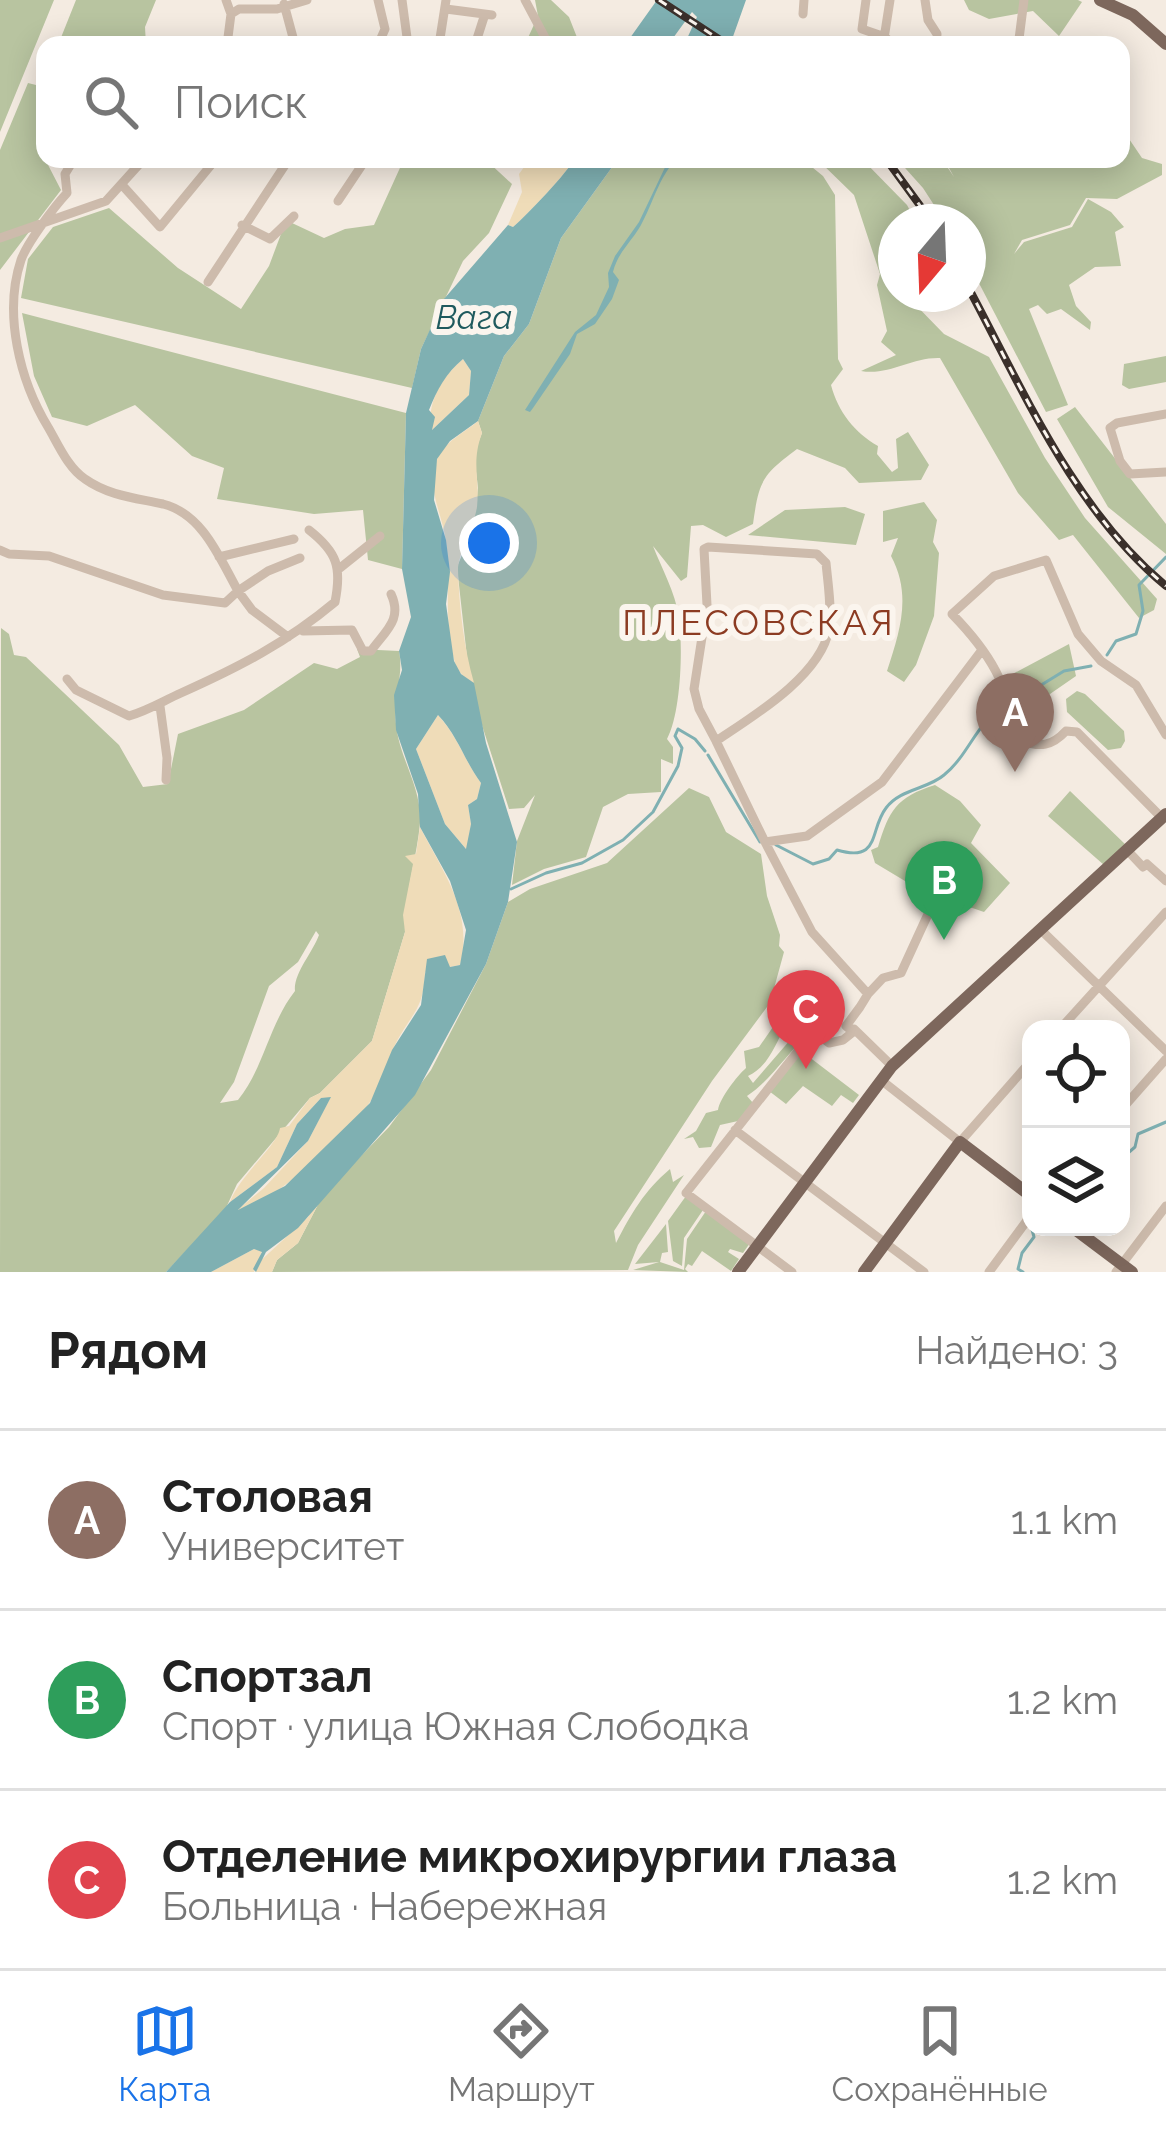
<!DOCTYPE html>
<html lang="ru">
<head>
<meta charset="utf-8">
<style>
	body { margin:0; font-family:Raleway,sans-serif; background:#f2f2f2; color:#222 }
	.controls { position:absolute; right:36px; bottom:36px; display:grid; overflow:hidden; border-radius:24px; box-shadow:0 6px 30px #0003 }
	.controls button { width:108px; height:108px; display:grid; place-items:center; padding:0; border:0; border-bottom:3px solid #e0e0e0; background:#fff; color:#222; font:60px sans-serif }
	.compass { position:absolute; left:878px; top:204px; width:108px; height:108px; border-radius:50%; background:#fff; box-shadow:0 6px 30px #0003; rotate:199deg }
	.you { position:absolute; left:489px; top:543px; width:42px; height:42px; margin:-30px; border:9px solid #fff; border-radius:50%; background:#1a73e8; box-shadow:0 0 0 18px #1a73e833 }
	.badge { display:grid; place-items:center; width:78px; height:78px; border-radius:50%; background:#1a73e8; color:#fff; font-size:39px; font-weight:700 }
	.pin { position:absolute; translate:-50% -99px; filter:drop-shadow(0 3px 6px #0008) }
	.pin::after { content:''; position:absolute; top:63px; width:42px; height:36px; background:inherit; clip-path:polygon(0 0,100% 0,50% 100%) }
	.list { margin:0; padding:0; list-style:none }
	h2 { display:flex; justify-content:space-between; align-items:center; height:156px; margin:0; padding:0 48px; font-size:51px }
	h2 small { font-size:39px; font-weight:400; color:#767676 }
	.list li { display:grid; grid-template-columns:78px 1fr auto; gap:36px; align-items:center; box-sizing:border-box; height:180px; padding:0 48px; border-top:3px solid #e0e0e0 }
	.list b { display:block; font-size:45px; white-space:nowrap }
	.list p { margin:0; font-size:39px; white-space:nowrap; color:#767676 }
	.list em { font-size:39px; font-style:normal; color:#767676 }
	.icon { flex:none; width:66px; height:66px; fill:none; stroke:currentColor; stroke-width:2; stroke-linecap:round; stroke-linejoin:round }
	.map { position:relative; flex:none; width:1166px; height:1272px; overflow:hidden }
	.search { position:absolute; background:#fff; box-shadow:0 6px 30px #0003; left:36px; right:36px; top:36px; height:132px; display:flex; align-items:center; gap:30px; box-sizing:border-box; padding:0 42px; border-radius:24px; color:#767676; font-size:45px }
	.sheet { height:696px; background:#fff }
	nav { display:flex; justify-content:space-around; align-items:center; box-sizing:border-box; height:168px; border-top:3px solid #e0e0e0; background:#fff; font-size:33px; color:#767676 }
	nav a { display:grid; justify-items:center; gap:6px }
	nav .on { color:#1a73e8 }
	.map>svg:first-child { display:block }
	.green { fill:#b8c4a0; fill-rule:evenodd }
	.sand { fill:#efdcb8 }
	.water { fill:#7fb0b2; fill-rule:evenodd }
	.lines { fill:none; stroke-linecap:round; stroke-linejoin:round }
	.stream { stroke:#7fb0b2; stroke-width:3 }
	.minor { stroke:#cdbbac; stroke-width:9 }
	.major { stroke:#7d675c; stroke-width:12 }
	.rail-casing { stroke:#3b302b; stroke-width:8 }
	.rail { stroke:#fbf5ee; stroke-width:3; stroke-dasharray:9; stroke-linecap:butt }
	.labels { text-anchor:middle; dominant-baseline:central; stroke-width:12; stroke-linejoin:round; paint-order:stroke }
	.water-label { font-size:33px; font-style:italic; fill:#1f5a5e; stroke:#fbf5ee }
	.quarter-label { font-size:36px; letter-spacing:3px; fill:#8c3b22; stroke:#fbf5ee }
</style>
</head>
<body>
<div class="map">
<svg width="1166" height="1272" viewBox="0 0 1166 1272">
	<rect width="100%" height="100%" fill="#f4ebe1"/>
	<path class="green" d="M0,0h54l-54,132z
		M76,0h80l-11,27 1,18h-88z
		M535,0h16l18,17 11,28h-62l8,-3 12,-26z
		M964,0h114l4,2 -23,34 -26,-25 -44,8 -20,-9z
		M45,75l-4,37 4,4v43h15l-14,2 15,29 -61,80v-120l28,-67 12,3z
		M1121,127l21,31 20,6v11l-45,24 -31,-1 -16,27 -48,15 -8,14 10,-12 48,-15 16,-28 23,13 13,15 -9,5 6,34 -26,1 -26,18 7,21 15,16 -1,8 -29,-21 -14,5 -9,-9 -9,4 39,96 -22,7 -78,-150v-40h-23l-22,-34 -26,-29h45l12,18 -10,-18h177z
		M404,159h44l17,7 20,-7 27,25 -23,49 -26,28 -42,88 -9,39 -391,-90 7,-39 25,-32 56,-19 69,60 63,41 28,-43 15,-40 8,-3 32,15 21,-9 29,-4z
		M618,159h184l21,17 12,19 3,164 5,10 -12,16c7,27 24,48 47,61l-1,8 15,18 6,-4 -2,-29 12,-7 21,33 -8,15 -62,3 -14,-15 -48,-19c-35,26 -38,32 -44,75l-27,13 -23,-12 -12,1 -4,51 -6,4 -28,-35c9,23 22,46 26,71 4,32 2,96 -12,122l6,8v17l-12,-5v33l-33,2 -25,13 -17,50 -42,12 -32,16 5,-44 18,-46 -11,13 -15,1 -29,-90 -13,-62 -10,-90 16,-39 5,-40 -4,-34 8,-21 -4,-12 26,-65 25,-32 32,-86z
		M817,159h45l45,46 9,17h-20v72h15l-3,3 36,37 45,23 56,101 40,60 72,81 -3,11 -15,8 -66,-83 -14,5 -41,-47 -78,-135c-29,-1 -51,18 -79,13l35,-16 -15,-13 6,-11 -10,-46 3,-11 -26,-79z
		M22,313l384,100 -4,156 -34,-9 -5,-50 -49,4 -97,-15 7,-31 -32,-12 -57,-51 -48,21 -35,-9 -18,-41z
		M1166,356v26l-37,7 -7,-4 2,-21z
		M1075,407l91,117v30l-58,-47 -51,-88z
		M924,502l13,18 -4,22 6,11 -5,63 -18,49 -12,17 -17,-11c13,-40 25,-76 4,-115l7,-18 -15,4v-31z
		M845,507l20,7 -9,31 -108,-10 37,-25z
		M1,628l8,6 5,21 12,2 93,88 24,42 25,-3 10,-50 66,-24 70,-47 23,6 23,-12 -3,-8 42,2c5,25 -6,47 -3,73 3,34 26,63 24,99 -3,35 -16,73 -15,109l-33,109 -52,52 -10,5 -73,86 -12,26 -59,62h-166zM316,931l3,4c-6,17 -26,39 -24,56 -26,33 -31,77 -57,109l-18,3 14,-21 35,-96 29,-24z
		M1069,644l7,32 -26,18 -26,35 -19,-51z
		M1077,691l8,3 39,37 1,10 -4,7 -13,2 -41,-38 -1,-13z
		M935,785l25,16 21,24 -10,18 39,40 -26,29 -64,-22 -45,-27 -4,-13 7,-3c11,-36 18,-50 57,-62z
		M689,788l20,9 17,35 35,22 6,42 13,39 -1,11 5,6 -14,51 -58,78 -98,150 2,12c15,-29 28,-52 54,-74l3,13 11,-7 -46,70 -10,25 -356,2 5,-12 21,-17 25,-48 66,-68 42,-57 55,-106 22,-62 22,-13 77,-26z
		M1070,791l56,54 -22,20 -56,-49z
		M781,1022l4,5c-10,18 -17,40 -37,49l5,7 44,-51 11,3c-21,18 -37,45 -61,61l6,7 -15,18 -18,4 -9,22 -12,1 -6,-11 -9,2 12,-8 10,-18 12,-3c2,-12 19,-34 28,-42l-2,-17 15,-4 16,-23z
		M800,1050l59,45 -6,8 -12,-8 -9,11 -29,-20 -17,18 -17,-13z
		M686,1196l17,14 -19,28 -2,28 -9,-5 -5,-40z
		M706,1211l44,32 -7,10 -13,-4 -2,3 11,7 -8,12 -29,-20 -10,15 -4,-2 -3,5 3,3 -55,-2 26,-8 -24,2 31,-40 2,28 -6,1 -2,9 24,8 3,-31z"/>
	<path class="sand" d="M530,159h44c-4,11 -49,58 -61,68l-5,-2 14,-33 -3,-18z
		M463,359l8,12 -2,24 -39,37c-2,-31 10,-53 33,-73z
		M478,421l4,12c-11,30 -2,45 -5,74 -3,20 -19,47 -19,63 1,37 6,78 16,113 -9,-5 -15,-9 -19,-20 -12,-39 -4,-82 -9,-121 -3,-28 -21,-54 -9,-83 7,-17 27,-26 41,-38z
		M438,715c22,25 25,43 43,68l-4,16 -9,6 3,19 -4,26 -22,-26 -29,-75z
		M420,827c23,45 54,86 40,138l-35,7c-1,35 -11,39 -27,67 -11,20 -14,42 -26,60 -22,35 -96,103 -136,112l28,-23 44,-47 22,-43h-9l-24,26 -20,43 -47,35c10,-27 48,-57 50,-74l9,-2 21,-28 10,-5 52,-52 33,-109 -2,-17 10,-51 -8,-8 11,-2z
		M323,1195l-25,48 -21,17 -5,12h-16v-6l-2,6h-43l43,-23 8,2 -5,13 51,-47z"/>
	<path class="water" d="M657,0h89l-16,45h-8v-7l-4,7h-34l13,-28 -5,-5 -24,33h-43z
		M574,159h44l-57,79 -32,86 -25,32 -26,65 -28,20 -13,18 -3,41 12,40 4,32 -4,32 8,57 7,13 13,9 12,60 31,99 -9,60 -22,62 -71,131 -117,133 -32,24 -10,20 -3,-3 9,-17 -8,-3 -43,23h-45l64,-70 47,-35 20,-43 24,-26 10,-1 -23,44 -70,69 47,-24 85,-83 22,-53 29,-45 6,-46 18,-4 5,12 10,-2 6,-35 -16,-49 -30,-54 -2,-33 -22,-64 -2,-35 8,-25 -3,-19 12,-34 -9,-48 4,-156 15,-64 23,-50 64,-74 5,2c12,-10 57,-57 61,-68zM463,359l8,12 -2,24 -37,35 3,-13 -6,-7c8,-20 17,-37 34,-51zM438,715c20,21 26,45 43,68l-4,16 -9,6 3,19 -5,25 -21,-25 -29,-75z
		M669,159h8c-17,16 -23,41 -34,62 -9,19 -25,30 -30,51l6,8 -7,19 -17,25 -18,10 -7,20 -37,54 -3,4 -5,-2 50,-78 21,-17 13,-28 -1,-14 7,-17 24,-34z"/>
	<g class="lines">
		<path class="stream" d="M1107,655l9,-14 20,-7 7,-23 -4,-26 27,-28
			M1015,701l49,-30 27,-5
			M708,755l52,87
			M776,845l37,19 16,-5 8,-9c44,13 32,-20 49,-42 14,-19 42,-19 58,-33 26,-21 32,-54 63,-71
			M511,889l35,-16 36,-10 41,-23 30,-28 25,-46 4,-18 -7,-12 3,-7 17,10 10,12
			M1121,1159l14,-12 3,-13 28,-12
			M1023,1272l-5,-3 4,-16 12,-16 -3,-11"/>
		<path class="minor" d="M226,0l5,14 -4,31
			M378,0l7,29 -7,16
			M402,0l6,45
			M525,0l24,45
			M866,0l-4,29 23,8 9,8
			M925,0l3,20 9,14 -1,11
			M1024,0l-5,39 14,6
			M284,4l11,41
			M446,9l46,6
			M231,14l8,-5h38l30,-9
			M803,14l1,-14
			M439,45l7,-45
			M475,45l9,-28
			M883,45l7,-45
			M74,159l-9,15 2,19c-13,14 -40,50 -46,67 -18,54 -1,121 27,167 10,17 20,41 37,52 24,17 51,19 78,25 40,10 57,55 75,87l30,-20 32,-13
			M123,186l37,41 56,-68
			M338,201l28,-42
			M242,225l28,14 24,-23
			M0,238l106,-37 38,-42
			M208,282l81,-123
			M1166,414l-49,9 -7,5 10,33 10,13 36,-2
			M0,550l9,4 40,2 114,39 62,8 13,-12 14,19 36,27
			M219,557l75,-18
			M340,568l40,-32
			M303,631l49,-1 11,21h8c14,-20 32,-31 20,-57
			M67,679l9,11 53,26c20,-6 34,-15 52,-23 58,-26 105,-50 154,-91 7,-35 2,-50 -26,-72
			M160,706l7,52 -1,22
			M716,741l-17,-32 -5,-20 13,-84 -3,-56 4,-2 109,7 9,9c2,21 6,45 3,66 -8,47 -77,88 -113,112l49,101 42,-6 75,-54 100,-132
			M1162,818l-85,-86 -11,-1c-14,15 -26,17 -45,9 -17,-58 -27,-83 -69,-126l42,-38 52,-16 32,74 23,27 35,24 30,50
			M765,842l47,90 56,62 -8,13
			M1127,850l16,17 4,-3 19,17
			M1041,930l125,121
			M868,994l15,-16 18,-5 28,-61 2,-29 -7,-11
			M854,1029l38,37
			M1060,1029l106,-117
			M881,1080l79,62 71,-81
			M1121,1110l45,-51
			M735,1130l189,142
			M792,1272l-106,-79 123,-156h12l8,6 14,-3 10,-8 -7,-6 14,-19
			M989,1272l42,-57
			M1116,1272l50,-66"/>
		<path class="major" d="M1100,0l33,15 33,29
			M1072,1227l60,45
			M738,1272l154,-206 274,-252
			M864,1272l96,-130 71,54"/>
		<g class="rail-casing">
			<path id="rail" d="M659,0l69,45
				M886,159l46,63
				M968,287c55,103 106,223 198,299"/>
		</g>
		<use href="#rail" class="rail"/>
	</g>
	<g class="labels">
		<g class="water-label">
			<text x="474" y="317">Вага</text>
		</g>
		<g class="quarter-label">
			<text x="759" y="622">ПЛЕСОВСКАЯ</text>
		</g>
	</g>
</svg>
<div class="controls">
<button><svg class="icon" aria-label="locate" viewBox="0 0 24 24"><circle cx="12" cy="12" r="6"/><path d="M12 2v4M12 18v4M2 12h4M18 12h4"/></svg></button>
<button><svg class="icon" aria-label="layers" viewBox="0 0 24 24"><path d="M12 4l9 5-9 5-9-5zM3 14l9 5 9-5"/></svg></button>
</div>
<svg class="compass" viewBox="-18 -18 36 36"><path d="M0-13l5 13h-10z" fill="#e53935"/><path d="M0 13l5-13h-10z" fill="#767676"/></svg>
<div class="you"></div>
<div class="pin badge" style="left:1015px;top:772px;background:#8d6e63">A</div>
<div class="pin badge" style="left:944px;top:940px;background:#2e9e5b">B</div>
<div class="pin badge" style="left:806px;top:1069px;background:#e0444e">C</div>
<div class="search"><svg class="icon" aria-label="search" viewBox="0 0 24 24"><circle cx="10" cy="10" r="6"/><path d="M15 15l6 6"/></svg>Поиск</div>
</div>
<section class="sheet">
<h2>Рядом<small>Найдено: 3</small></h2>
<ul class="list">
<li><span class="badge" style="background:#8d6e63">A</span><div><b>Столовая</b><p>Университет</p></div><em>1.1 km</em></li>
<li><span class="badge" style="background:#2e9e5b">B</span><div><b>Спортзал</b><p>Спорт · улица Южная Слободка</p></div><em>1.2 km</em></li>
<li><span class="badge" style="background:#e0444e">C</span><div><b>Отделение микрохирургии глаза</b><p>Больница · Набережная</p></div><em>1.2 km</em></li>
</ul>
</section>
<nav>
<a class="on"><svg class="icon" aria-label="map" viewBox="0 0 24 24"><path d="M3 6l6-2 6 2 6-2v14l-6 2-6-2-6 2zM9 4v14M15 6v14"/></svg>Карта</a>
<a><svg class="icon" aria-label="directions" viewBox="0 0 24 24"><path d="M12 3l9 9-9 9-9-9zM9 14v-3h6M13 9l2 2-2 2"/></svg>Маршрут</a>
<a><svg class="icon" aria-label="saved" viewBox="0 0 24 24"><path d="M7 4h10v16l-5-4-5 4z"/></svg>Сохранённые</a>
</nav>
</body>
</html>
